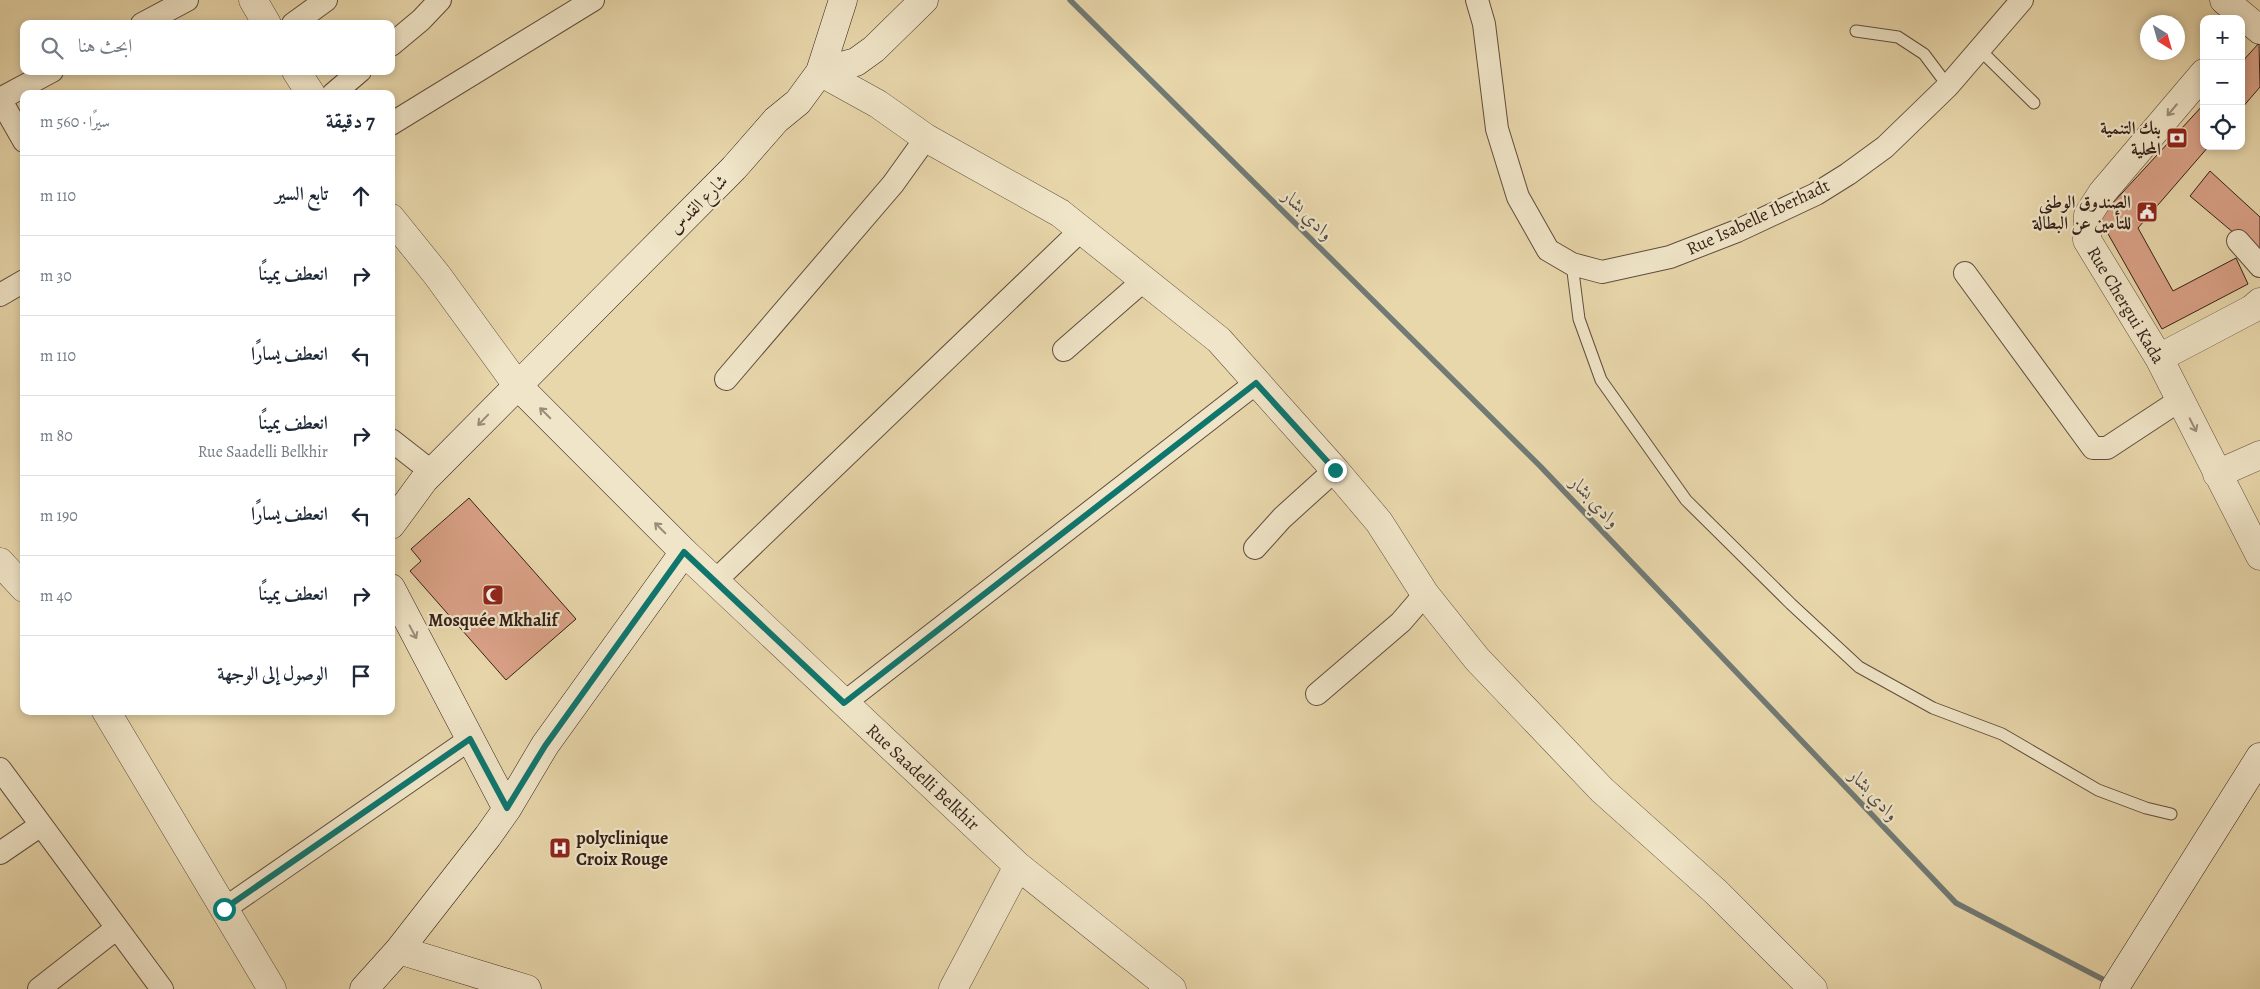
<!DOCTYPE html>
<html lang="ar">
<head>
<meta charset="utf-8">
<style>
	body { margin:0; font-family:Alegreya,Amiri,serif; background:#f6f6f7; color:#1f2937; direction:rtl }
	.controls { position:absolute; right:15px; top:15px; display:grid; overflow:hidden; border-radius:10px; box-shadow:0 2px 8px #0003 }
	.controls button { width:45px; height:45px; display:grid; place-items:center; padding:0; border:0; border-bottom:1px solid #e0e1e3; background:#fff; color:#1f2937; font:25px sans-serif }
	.compass { position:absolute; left:2140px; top:15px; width:45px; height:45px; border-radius:50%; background:#fff; box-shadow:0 2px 8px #0003; rotate:143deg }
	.stop { position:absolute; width:15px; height:15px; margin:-11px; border:4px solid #0f766e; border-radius:50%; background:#fff }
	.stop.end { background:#0f766e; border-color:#fff; box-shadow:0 1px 5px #0008 }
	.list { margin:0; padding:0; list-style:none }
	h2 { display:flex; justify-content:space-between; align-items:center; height:65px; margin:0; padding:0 20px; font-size:21px }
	h2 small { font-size:16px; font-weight:400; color:#747a83 }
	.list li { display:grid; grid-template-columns:32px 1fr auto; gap:15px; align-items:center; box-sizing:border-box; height:80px; padding:0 20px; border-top:1px solid #e0e1e3 }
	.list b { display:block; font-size:19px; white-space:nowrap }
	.list p { margin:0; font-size:16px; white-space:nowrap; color:#747a83 }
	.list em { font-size:16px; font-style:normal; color:#747a83 }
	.icon { flex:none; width:28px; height:28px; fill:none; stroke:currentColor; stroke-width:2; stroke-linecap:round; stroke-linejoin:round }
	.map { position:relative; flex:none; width:2260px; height:989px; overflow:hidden; direction:ltr }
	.search { position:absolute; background:#fff; box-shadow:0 2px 8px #0003; left:20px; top:20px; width:375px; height:55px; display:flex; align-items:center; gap:12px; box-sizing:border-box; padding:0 18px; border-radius:10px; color:#747a83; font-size:19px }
	.panel { position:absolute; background:#fff; box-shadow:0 2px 8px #0003; left:20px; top:90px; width:375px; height:625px; border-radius:10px; direction:rtl }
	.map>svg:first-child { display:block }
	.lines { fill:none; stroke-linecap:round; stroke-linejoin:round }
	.stream { stroke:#717a75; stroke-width:5.5 }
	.building { fill:#daa187; stroke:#331f18 }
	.service-casing { stroke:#604d3d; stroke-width:13 }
	.minor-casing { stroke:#604d3d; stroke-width:24 }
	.tertiary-casing { stroke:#604d3d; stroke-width:29 }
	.secondary-casing { stroke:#331f18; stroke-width:29 }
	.service { stroke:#f0e5c8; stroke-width:11 }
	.minor { stroke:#f0e5c8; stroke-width:22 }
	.tertiary { stroke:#f0e5c8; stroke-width:28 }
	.secondary { stroke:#f0e5c8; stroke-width:28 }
	.oneway { stroke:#9b8c79 }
	.route { stroke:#0f766e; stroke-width:6 }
	.labels { text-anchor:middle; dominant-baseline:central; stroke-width:4.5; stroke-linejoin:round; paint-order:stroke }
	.poi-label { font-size:18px; font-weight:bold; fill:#331f18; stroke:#f0e5c8; text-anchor:end }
	.street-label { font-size:18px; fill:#331f18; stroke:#f0e5c8 }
	.water-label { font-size:19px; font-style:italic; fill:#524d46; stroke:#f0e5c8 }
</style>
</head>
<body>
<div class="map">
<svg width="2260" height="989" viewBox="0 0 2260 989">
	<rect width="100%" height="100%" fill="#e8d7ab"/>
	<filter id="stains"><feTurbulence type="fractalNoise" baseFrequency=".004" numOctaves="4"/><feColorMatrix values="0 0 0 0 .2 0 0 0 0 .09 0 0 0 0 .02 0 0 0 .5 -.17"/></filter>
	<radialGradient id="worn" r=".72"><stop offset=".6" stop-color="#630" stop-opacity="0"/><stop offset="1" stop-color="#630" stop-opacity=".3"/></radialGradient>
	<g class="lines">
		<path class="stream" d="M1070,0l471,467 415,436 154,80"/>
	</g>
	<path class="building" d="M2259,43l1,44 -19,22v-46z
		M2204,104v42h5l-71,82 35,63 63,-33 12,26 -86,45 -63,-111z
		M2210,171l50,46v38l-70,-59z
		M469,498l107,121 -70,61 -96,-109 11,-10 -10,-12z"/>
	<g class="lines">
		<g class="service-casing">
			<path id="service" d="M1856,31l42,6 26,17 24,32
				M1979,49l55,54
				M1572,264l7,55 22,61 85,120 105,104 68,63 74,41 69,26 96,56 48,18 25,6"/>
		</g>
		<g class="minor-casing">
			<path id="minor" d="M1477,0l7,24 13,105 21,68 30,53 24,14 30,8 68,-15 67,-26 79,-37 32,-20 37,-27 63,-61 74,-86
				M142,24l45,-24
				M293,24l33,-24
				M391,45l30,-25 19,-20
				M333,94l27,-23
				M0,99l52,-28
				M0,99l24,42
				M391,124l202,-124
				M2238,241l22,25
				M1965,273l128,175h14l73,-48
				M0,295l24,-14
				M1064,350l79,-69
				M726,379l167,-195 33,-46
				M391,440l41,32
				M1255,548l27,-30 53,-48
				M715,581l365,-350
				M1317,694l84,-72 24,-28
				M844,703l412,-320
				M0,769l162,220
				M0,853l41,-28
				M224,909l246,-170
				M39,989l78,-61"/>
		</g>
		<g class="tertiary-casing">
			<path id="tertiary" d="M253,0l14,24
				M296,71l15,23
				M820,72l58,32 48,34 134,75 159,127 116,130 44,52 46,72 52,65 125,131 114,102 97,97
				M2204,73l-102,120 -14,22 -1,25 72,118 101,198
				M391,218l46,57 80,110
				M2159,358l93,-49 8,-7
				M2217,474l43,-19
				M684,552l334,314 154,123
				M0,562l24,26
				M106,711l166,278
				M953,989l65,-123"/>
		</g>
		<g class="secondary-casing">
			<path id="secondary" d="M2224,0l36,30
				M820,72l36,-10 18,-13 50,-49
				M391,525l33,-45 310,-312 42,-48 22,-18 22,-30 23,-72
				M391,588l116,221
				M399,950l128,39
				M364,989l35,-39 89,-114 19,-27 38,-64 139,-193 -167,-167
				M2114,989l146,-232"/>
		</g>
		<use href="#service" class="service"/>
		<use href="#minor" class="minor"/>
		<use href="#tertiary" class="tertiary"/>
		<use href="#secondary" class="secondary"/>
	</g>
	<defs><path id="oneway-shaft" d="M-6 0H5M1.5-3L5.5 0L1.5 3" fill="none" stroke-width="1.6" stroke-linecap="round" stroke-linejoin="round" transform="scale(1.25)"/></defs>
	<g class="oneway">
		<use href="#oneway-shaft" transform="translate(2172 110) rotate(130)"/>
		<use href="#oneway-shaft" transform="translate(545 413) rotate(-135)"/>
		<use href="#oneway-shaft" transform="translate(483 420) rotate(134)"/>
		<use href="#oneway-shaft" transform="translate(2193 425) rotate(63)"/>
		<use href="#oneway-shaft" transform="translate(660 528) rotate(-135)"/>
		<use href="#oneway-shaft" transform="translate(413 632) rotate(62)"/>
	</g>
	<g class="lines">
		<path class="route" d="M224,909l246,-170 37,69 38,-62 139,-194 160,151 412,-320 79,87"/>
	</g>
	<defs>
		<g id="bank-square" transform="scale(1.125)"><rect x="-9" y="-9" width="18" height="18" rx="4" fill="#8f2418" stroke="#f0e5c8"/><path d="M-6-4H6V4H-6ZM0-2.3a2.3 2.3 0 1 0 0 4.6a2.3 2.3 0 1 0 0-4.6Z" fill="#fff"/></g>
		<g id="civic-square" transform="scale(1.125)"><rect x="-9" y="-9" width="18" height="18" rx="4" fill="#8f2418" stroke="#f0e5c8"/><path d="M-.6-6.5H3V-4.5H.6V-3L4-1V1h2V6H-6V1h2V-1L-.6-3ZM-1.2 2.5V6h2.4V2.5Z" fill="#fff"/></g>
		<g id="mosque-square" transform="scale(1.125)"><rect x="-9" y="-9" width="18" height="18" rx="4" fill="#8f2418" stroke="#f0e5c8"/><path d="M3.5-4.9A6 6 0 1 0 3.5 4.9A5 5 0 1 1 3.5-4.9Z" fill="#fff"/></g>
		<g id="hospital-square" transform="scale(1.125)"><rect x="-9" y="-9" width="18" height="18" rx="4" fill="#8f2418" stroke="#f0e5c8"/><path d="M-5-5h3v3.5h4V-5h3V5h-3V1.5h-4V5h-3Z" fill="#fff"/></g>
	</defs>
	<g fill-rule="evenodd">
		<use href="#bank-square" x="2177" y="138"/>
		<use href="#civic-square" x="2147" y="212"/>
		<use href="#mosque-square" x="493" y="595"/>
		<use href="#hospital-square" x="560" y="848"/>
	</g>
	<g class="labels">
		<g class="poi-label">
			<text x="2161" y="128">بنك التنمية<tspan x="2161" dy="21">المحلية</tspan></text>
			<text x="2131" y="202">الصندوق الوطني<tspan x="2131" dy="21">للتأمين عن البطالة</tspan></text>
			<text x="493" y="620" text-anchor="middle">Mosquée Mkhalif</text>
			<text x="576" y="838" text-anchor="start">polyclinique<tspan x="576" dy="21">Croix Rouge</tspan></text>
		</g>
		<g class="street-label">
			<text transform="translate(698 204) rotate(-45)">شارع القدس</text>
			<text transform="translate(1758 217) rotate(-25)">Rue Isabelle Iberhadt</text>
			<text transform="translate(2126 305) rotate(59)">Rue Chergui Kada</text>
			<text transform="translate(923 777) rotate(43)">Rue Saadelli Belkhir</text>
		</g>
		<g class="water-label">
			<text transform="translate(1308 215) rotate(45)">وادي بشار</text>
			<text transform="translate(1595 502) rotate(47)">وادي بشار</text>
			<text transform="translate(1874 795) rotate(47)">وادي بشار</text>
		</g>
	</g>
	<rect width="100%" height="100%" filter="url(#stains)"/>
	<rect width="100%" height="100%" fill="url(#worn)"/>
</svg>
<div class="controls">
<button>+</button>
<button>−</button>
<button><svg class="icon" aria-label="locate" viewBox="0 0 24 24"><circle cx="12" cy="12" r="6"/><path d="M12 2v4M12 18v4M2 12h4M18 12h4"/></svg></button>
</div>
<svg class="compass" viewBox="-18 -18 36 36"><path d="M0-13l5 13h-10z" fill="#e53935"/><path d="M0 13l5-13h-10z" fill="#747a83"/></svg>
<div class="stop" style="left:224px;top:909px"></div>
<div class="stop end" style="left:1335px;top:470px"></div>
<div class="search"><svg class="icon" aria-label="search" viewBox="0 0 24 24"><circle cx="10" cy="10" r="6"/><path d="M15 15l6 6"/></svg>ابحث هنا</div>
<section class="panel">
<h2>7 دقيقة<small>سيرًا · 560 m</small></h2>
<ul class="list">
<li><svg class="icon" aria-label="ahead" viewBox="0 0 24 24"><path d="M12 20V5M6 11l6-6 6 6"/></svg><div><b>تابع السير</b></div><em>110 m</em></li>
<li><svg class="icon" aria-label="right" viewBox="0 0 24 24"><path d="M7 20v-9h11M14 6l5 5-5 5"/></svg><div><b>انعطف يمينًا</b></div><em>30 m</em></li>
<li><svg class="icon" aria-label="left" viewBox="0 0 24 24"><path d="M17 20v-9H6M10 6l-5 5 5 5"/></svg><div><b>انعطف يسارًا</b></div><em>110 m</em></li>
<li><svg class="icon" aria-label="right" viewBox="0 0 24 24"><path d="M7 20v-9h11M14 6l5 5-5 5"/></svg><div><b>انعطف يمينًا</b><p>Rue Saadelli Belkhir</p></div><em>80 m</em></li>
<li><svg class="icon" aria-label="left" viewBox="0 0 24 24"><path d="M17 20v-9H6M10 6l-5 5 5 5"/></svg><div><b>انعطف يسارًا</b></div><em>190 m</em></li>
<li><svg class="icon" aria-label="right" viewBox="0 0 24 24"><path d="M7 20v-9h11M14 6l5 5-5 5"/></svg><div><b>انعطف يمينًا</b></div><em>40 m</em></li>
<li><svg class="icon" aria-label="arrive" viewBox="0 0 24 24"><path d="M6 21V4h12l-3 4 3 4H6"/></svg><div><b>الوصول إلى الوجهة</b></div></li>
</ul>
</section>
</div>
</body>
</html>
